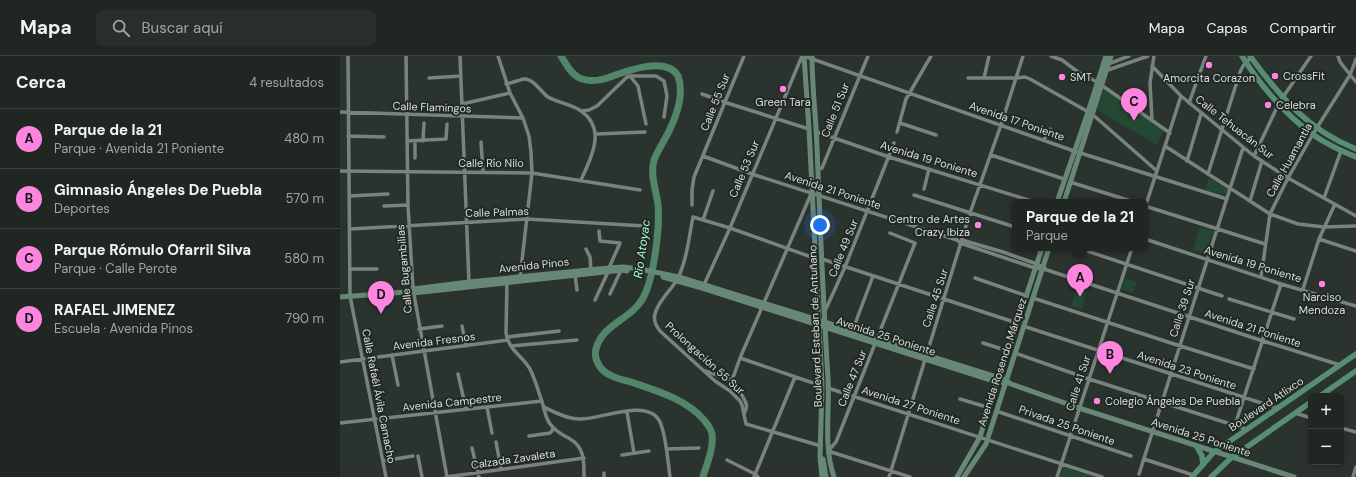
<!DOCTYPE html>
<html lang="es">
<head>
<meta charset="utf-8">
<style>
	body { margin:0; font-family:"DM Sans",sans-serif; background:#282e2a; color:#f1f3f6 }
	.controls { position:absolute; right:12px; bottom:12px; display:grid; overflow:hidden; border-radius:6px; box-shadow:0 2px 6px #0003 }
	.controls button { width:36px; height:36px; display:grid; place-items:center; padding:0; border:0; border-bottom:1px solid #3d4340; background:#202622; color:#f1f3f6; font:20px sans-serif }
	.you { position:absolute; left:480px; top:169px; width:14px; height:14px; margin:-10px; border:3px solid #fff; border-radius:50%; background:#1a73e8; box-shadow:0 0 0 6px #1a73e833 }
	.badge { display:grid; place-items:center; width:26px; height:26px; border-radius:50%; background:#fe85df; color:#111; font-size:13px; font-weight:700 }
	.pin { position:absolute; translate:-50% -33px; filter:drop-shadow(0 1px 2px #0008) }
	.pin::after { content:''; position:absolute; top:21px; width:14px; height:12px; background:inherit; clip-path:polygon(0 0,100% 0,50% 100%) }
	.popup { position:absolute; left:672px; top:143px; width:136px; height:52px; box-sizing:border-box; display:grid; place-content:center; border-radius:6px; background:#202622; filter:drop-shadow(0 1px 3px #0005); font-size:13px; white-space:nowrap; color:#a2a5a5 }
	.popup b { font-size:15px; color:#f1f3f6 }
	.popup::after { content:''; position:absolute; left:50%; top:100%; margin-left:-8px; border:8px solid transparent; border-top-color:#202622 }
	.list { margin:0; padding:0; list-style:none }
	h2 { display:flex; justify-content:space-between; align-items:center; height:52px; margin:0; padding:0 16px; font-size:17px }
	h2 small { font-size:13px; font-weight:400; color:#a2a5a5 }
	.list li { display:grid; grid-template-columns:26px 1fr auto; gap:12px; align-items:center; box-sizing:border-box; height:60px; padding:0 16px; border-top:1px solid #3d4340 }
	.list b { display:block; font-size:15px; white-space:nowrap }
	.list p { margin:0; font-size:13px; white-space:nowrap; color:#a2a5a5 }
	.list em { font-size:13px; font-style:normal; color:#a2a5a5 }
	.icon { flex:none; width:22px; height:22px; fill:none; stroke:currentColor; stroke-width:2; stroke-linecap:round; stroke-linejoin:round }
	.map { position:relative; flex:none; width:1016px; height:421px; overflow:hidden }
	header { display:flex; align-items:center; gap:24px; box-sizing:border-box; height:56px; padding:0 20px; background:#202622; border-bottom:1px solid #3d4340 }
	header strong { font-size:19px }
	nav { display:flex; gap:22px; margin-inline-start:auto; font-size:14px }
	.search { width:280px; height:36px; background:#282e2a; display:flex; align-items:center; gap:10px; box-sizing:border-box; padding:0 14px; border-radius:6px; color:#a2a5a5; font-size:15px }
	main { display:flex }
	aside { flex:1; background:#202622 }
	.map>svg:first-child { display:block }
	.green { fill:#234934 }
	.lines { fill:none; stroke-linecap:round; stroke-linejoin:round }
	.river { stroke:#518768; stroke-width:7 }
	.street { stroke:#79837d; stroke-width:3.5 }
	.secondary { stroke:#688877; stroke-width:5 }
	.primary { stroke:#578e71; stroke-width:5.5 }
	.poi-dot { fill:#fe85df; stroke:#212924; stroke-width:1.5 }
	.labels { text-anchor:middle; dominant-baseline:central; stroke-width:4; stroke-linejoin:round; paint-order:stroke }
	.poi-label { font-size:11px; fill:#d9deda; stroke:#212924; text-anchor:start }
	.street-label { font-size:11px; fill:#d9deda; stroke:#212924 }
	.water-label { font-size:12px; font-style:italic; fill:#a7fac9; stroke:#212924 }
</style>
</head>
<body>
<header>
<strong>Mapa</strong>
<div class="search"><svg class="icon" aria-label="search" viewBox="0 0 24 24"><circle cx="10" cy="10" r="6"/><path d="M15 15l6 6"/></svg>Buscar aquí</div>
<nav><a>Mapa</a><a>Capas</a><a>Compartir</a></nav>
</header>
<main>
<aside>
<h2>Cerca<small>4 resultados</small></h2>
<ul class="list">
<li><span class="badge">A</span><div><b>Parque de la 21</b><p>Parque · Avenida 21 Poniente</p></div><em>480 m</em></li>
<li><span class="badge">B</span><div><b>Gimnasio Ángeles De Puebla</b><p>Deportes</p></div><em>570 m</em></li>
<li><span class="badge">C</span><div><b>Parque Rómulo Ofarril Silva</b><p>Parque · Calle Perote</p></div><em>580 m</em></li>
<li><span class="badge">D</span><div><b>RAFAEL JIMENEZ</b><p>Escuela · Avenida Pinos</p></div><em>790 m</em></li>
</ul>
</aside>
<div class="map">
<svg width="1016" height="421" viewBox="0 0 1016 421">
	<rect width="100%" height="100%" fill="#2b332e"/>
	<path class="green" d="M764,33l59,41 -6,15 -60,-35z
		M869,122l20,12 -2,5 -22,-5z
		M860,171l13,4 -7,23 -13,-4z
		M785,222l12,4 -4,11 -11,-4z
		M738,228l10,3 -6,22 -11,-3z
		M723,411l31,10h-35z"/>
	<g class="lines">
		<path class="river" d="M221,0c5,8 11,20 21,23 9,3 20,1 28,-2 19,-7 57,-21 68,-1 7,19 -3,44 -12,61 -4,7 -9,15 -12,23 -4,14 2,31 4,44 2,24 -4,74 -15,94 -11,21 -41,26 -47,51 -3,11 5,22 14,26 7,4 14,5 21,7 26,9 55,17 73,38 3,4 7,8 8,14 2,14 -5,29 -9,43"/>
		<path class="street" d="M8,0l2,240 36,181
			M66,0l2,149 5,84 34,188
			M120,0l9,227
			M158,0l12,37 13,25 6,18 2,16 1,21 -12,105
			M464,0l270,95 153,48
			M711,0l11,4 16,12 19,10 73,51
			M998,0l2,6 16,20
			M768,8l21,-8
			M812,10l29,30 73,60 34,22 68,38
			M765,15l43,-15
			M290,20l8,10 8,38
			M89,22l32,-2
			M628,22h48l9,-1 5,2 62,35 65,57
			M644,22l5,-22
			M166,28c6,-1 12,-4 18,-5 9,-1 17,13 24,18 10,6 24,7 33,14 26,18 10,47 0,69
			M362,38l22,8 85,27
			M849,47l17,-47
			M122,48l48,-11
			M241,55l8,-1 8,-4 30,-29 3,-1h26l8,5 3,15 -3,21
			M0,56l183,6
			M812,64l-2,-37 4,-27
			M560,67l36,12
			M477,76l72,25 146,45
			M557,76l9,-33 25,-43
			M256,78l49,-2
			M8,80l36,1
			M704,84l6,-11
			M67,85l39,-2 1,-15
			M83,85l1,-18
			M141,86l2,30
			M825,90l105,68 28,10 26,3 32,-1
			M651,99l73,24
			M363,100l49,18 205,66 4,3 8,3 66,22 12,2 216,71 77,24
			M914,100l25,-53 32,-47
			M75,102v-17
			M847,105l14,-47
			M478,114l4,-2 46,-112
			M0,115l192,2 108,17
			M868,118l32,-102 3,-6 9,-10
			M730,126l64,20
			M584,133l5,-20
			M574,139l101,32
			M9,140l39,-2
			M984,142l17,-47
			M910,145l12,-40
			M352,149v-15l2,-13 50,-121
			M44,150l24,-1
			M805,150l120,38
			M805,152l36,-112
			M363,164l10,-29
			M10,173l177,-10 118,7
			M259,175l1,10 20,2 -11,25
			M805,183l136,45 75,22
			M979,183l37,12
			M622,184l41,12 34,12 8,4
			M738,192l144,48
			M246,193l4,8 1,13
			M474,202l-84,-30 -37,-11c-4,20 -6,42 -15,61 -6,12 -20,22 -23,36 -2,7 1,12 5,17l55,50 15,10 10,10 2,4 4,19 75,22
			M482,203l195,64
			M11,213h26
			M235,219l2,15
			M921,221l9,-63 18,-36 25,-44 37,-59 6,-16
			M635,222l52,18
			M167,225l-1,52c3,19 18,23 25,38 5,11 8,22 12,34 2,7 3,15 8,20 5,7 12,10 19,14 15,8 14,24 14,38
			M363,231l27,-59 72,-172
			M963,233l16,-50 16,-35
			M270,238l11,-24
			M693,242l141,46 80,25
			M889,243l65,20
			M255,244l13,-28
			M485,255l20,-44 49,-124
			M122,270l4,20
			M683,270l254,82
			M79,273l23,-3
			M512,276l21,-56
			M167,281l52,-6
			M643,287l25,8
			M171,290l66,-6
			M675,297l74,26 157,50
			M52,299l6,30
			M400,302l82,28
			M0,306l168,-22
			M365,315c17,5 30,10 38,26 4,7 5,10 1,17
			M118,318l8,35
			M390,324l4,-5 6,-17 71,-164
			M488,332l274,89
			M620,343l30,9
			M147,351l5,26
			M204,351c10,5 23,12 35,12 21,1 69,-22 81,3 6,13 8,40 10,55
			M656,355l135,45
			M287,356l7,41
			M955,357l16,5
			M0,367l202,-22
			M895,369l46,-141
			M1001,372l15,4
			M189,380l21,-3 2,-2 1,-3
			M156,386l5,27
			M132,392l7,29
			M326,393l33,-1
			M488,395l8,-9 79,-199 -25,-10
			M488,395l82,26
			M282,399l27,-4
			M78,400l4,21
			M804,403l49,16
			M387,404l28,14 3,3
			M43,405l30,-5
			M264,417v4
			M799,418l104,-326
			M106,421l138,-19
			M414,421l41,-100
			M549,421l81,-264 31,-88 22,-69
			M717,421l75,-229
			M1013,421l3,-10"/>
		<path class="secondary" d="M464,0l5,73 13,257 -2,71 2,20
			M472,0c0,30 4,61 5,91 3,77 6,154 11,231 2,32 -5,67 6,99
			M717,146l31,-90 18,-56
			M724,146l47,-146
			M323,221l39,11 295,94 12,1
			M67,236l6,-3 56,-7 140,-14 14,-1 17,2 39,8 139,43 108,35 80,25 5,4 68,24 215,69
			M0,241l67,-5 6,1 210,-23 4,1
			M483,403l3,18
			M617,421l23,-40 18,-59 10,-27 34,-103
			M624,421l22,-33 63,-196"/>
		<path class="primary" d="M902,0c17,28 44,59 70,78 13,9 29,17 44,23
			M910,0c30,41 58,74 106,93
			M980,340l36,-25
			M857,391l5,9 1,9
			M852,421l22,-25 142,-98
			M871,421l20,-19 80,-56"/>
	</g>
	<g class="poi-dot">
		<circle cx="869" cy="9" r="4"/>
		<circle cx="935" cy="20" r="4"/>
		<circle cx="722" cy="21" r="4"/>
		<circle cx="443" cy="33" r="4"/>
		<circle cx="928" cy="49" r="4"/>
		<circle cx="638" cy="169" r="4"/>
		<circle cx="982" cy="228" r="4"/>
		<circle cx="757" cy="345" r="4"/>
	</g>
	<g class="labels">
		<g class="poi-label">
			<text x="943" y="20">CrossFit</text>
			<text x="730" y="21">SMT</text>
			<text x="869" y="22" text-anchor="middle">Amorcita Corazon</text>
			<text x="443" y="46" text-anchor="middle">Green Tara</text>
			<text x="936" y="49">Celebra</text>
			<text x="630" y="163" text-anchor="end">Centro de Artes<tspan x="630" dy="13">Crazy Ibiza</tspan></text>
			<text x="982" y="241" text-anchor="middle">Narciso<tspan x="982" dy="13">Mendoza</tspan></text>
			<text x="765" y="345">Colegio Ángeles De Puebla</text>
		</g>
		<g class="street-label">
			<text transform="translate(375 46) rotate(-68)">Calle 55 Sur</text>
			<text transform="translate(92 51) rotate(2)">Calle Flamingos</text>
			<text transform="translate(495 54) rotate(-68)">Calle 51 Sur</text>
			<text transform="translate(677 65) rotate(19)">Avenida 17 Poniente</text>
			<text transform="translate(895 71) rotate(38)">Calle Tehuacán Sur</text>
			<text transform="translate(589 103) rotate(17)">Avenida 19 Poniente</text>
			<text transform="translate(949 104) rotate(-61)">Calle Huamantla</text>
			<text x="151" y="107">Calle Río Nilo</text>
			<text transform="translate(404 113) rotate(-67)">Calle 53 Sur</text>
			<text transform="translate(493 134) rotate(18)">Avenida 21 Poniente</text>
			<text transform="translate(157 156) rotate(-2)">Calle Palmas</text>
			<text transform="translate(503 192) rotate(-68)">Calle 49 Sur</text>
			<text transform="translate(913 208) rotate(17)">Avenida 19 Poniente</text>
			<text transform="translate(194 209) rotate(-6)">Avenida Pinos</text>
			<text transform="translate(64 213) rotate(-95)">Calle Bugambilias</text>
			<text transform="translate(595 242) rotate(-72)">Calle 45 Sur</text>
			<text transform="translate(842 252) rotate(-72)">Calle 39 Sur</text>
			<text transform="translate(475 270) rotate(-92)">Boulevard Esteban de Antuñano</text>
			<text transform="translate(913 272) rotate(18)">Avenida 21 Poniente</text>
			<text transform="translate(546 280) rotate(18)">Avenida 25 Poniente</text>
			<text transform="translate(94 285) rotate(-7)">Avenida Fresnos</text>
			<text transform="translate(365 302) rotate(42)">Prolongación 55 Sur</text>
			<text transform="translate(662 306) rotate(-72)">Avenida Rosendo Márquez</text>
			<text transform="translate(847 314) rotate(18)">Avenida 23 Poniente</text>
			<text transform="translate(512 322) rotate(-68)">Calle 47 Sur</text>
			<text transform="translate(738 327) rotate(-72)">Calle 41 Sur</text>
			<text transform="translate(39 340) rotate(79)">Calle Rafaél Ávila Camacho</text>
			<text transform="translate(112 346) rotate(-6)">Avenida Campestre</text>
			<text transform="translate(926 348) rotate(-34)">Boulevard Atlixco</text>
			<text transform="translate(571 349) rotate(18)">Avenida 27 Poniente</text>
			<text transform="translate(727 369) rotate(19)">Privada 25 Poniente</text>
			<text transform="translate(861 381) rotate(18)">Avenida 25 Poniente</text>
			<text transform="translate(173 403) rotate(-8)">Calzada Zavaleta</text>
		</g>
		<g class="water-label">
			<text transform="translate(302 193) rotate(-82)">Río Atoyac</text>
		</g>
	</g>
</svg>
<div class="controls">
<button>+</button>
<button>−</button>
</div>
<div class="you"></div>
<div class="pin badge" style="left:740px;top:241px">A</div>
<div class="popup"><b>Parque de la 21</b>Parque</div>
<div class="pin badge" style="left:770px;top:318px">B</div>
<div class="pin badge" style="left:794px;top:65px">C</div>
<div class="pin badge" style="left:41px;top:258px">D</div>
</div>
</main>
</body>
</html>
